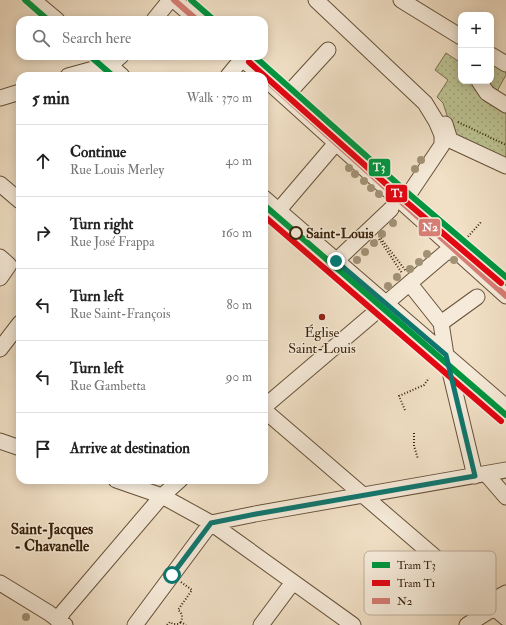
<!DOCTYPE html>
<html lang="en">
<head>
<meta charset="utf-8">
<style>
	body { margin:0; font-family:"IM FELL Double Pica",serif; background:#f2f2f2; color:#222 }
	.controls { position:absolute; right:12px; top:12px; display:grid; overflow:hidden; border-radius:8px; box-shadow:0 2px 10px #0003 }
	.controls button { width:36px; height:36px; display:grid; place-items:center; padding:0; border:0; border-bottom:1px solid #e0e0e0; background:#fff; color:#222; font:20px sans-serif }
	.stop { position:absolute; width:12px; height:12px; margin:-9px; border:3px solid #0f766e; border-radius:50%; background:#fff }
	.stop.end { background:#0f766e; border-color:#fff; box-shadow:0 1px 4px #0008 }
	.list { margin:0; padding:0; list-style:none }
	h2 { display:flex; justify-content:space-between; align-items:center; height:52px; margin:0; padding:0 16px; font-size:17px }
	h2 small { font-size:13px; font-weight:400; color:#767676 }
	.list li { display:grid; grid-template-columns:26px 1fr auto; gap:12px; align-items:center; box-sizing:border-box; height:72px; padding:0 16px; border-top:1px solid #e0e0e0 }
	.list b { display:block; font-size:15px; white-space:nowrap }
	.list p { margin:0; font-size:13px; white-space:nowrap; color:#767676 }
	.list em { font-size:13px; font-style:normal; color:#767676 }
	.icon { flex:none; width:22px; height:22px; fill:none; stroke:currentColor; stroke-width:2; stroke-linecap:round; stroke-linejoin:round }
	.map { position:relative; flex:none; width:506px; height:625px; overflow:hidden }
	.search { position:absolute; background:#fff; box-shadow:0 2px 10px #0003; left:16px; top:16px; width:252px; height:44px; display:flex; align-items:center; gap:10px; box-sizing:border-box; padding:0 14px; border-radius:12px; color:#767676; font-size:15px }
	.panel { position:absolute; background:#fff; box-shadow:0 2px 10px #0003; left:16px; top:72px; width:252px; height:412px; border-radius:12px }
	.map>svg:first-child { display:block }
	.green { fill:url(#green-dots); stroke:#7a724e }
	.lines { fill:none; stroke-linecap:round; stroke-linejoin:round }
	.minor-casing { stroke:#665139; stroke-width:17 }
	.path { stroke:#38210a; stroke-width:2; stroke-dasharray:1 2; stroke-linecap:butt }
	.minor { stroke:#f6ebda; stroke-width:15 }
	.bus-1-casing { stroke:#f6ebda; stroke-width:9 }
	.bus-1 { stroke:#d67d74; stroke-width:6 }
	.tram-1-casing { stroke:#f6ebda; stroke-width:9 }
	.tram-2-casing { stroke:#f6ebda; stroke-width:9 }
	.tram-1 { stroke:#009640; stroke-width:6 }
	.tram-2 { stroke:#e30613; stroke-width:6 }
	.tree { fill:#a19175 }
	.route { stroke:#0f766e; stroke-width:5 }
	.stop-dot { fill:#f6ebda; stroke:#38210a; stroke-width:2 }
	.poi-dot { fill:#8f2418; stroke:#f6ebda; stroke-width:1.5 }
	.labels { text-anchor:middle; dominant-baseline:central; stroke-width:3; stroke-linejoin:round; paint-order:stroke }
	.stop-label { font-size:14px; font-weight:bold; fill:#38210a; stroke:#f6ebda; text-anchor:start }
	.poi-label { font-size:14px; fill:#38210a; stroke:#f6ebda }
	.neighbourhood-label { font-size:15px; font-weight:bold; fill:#38210a; stroke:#f6ebda }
	.key { fill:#f6ebda; stroke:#bdae9c; stroke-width:1 }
	.key-label { font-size:11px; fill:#38210a }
	.line-badge { stroke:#f6ebda; stroke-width:1.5 }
	.badge-label { font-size:11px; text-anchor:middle; font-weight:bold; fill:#fff }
</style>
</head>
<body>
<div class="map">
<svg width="506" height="625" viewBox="0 0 506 625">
	<defs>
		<pattern id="green-dots" width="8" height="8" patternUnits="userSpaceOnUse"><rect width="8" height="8" fill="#bcc293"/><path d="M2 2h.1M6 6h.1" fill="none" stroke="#a2a67d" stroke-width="1.8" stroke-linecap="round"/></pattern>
	</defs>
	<rect width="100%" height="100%" fill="#f1e0c6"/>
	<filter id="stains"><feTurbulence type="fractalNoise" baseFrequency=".005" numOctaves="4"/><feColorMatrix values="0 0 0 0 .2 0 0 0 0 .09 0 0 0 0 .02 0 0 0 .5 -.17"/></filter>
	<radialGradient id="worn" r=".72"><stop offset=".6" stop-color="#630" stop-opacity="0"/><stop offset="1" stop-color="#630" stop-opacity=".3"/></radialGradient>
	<path class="green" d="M446,53l12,8 3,-4v24h30v-20l15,9v5l-10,18 10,6v64l-52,-26 -11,-34 -6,-6 11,-17 -13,-10z"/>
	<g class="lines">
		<g class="minor-casing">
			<path id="minor" d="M33,0l24,20
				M174,0l23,20
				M316,0l109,103 11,18 6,14v10l-33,49 -8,8
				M401,0l60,37
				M154,20l16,-20
				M491,55l15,9
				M99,56l23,20
				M239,56l23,20
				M68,76l40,-11 7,-4 6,-5
				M228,76l14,-17
				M264,78l242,218
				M479,81l8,12 19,12
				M285,97l43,-47
				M0,98l20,-6
				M445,124l5,16 56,26
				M0,184l20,17
				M264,198l242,209
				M278,211l58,-68
				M0,257l9,8 -9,13
				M336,261l55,-52
				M410,284l31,39 5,32 29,121
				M441,323l36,-26
				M0,349l20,-26
				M264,407l181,-154 10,-3
				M264,410l242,208
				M0,441l20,7
				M487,475l19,22
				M116,480l46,16 49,27 142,102
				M211,523l44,-9 251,-44
				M0,583l49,30 16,12
				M58,621l5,-9 99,-116 18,-16
				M135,625l76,-102
				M261,625l32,-43
				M467,625l35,-22 -5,-5 9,-5"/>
		</g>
		<path class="path" d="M458,122l48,23
			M379,236l27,35
			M379,239l23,34
			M464,241l18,-20
			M405,410l-6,-14 25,-11 5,-7
			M414,433v13l4,13
			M181,582l11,8 -14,20c4,3 5,6 3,12l5,3
			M167,625l3,-3 3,2h6l2,-2"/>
		<use href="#minor" class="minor"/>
		<g class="bus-1-casing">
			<path id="bus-1" d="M174,0l23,20
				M264,78l242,218"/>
		</g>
		<use href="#bus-1" class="bus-1"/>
		<g class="tram-1-casing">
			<path id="tram-1" d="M25,0l23,20
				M191,0l23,20
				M90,56l23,20
				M254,56l155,138 97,83
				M264,205l242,210"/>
		</g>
		<g class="tram-2-casing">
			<path id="tram-2" d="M249,62l155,138 97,83
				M264,216l237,205"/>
		</g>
		<use href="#tram-1" class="tram-1"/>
		<use href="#tram-2" class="tram-2"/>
	</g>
	<g class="tree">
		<circle cx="421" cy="160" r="4"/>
		<circle cx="349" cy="168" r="4"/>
		<circle cx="415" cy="169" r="4"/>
		<circle cx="355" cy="174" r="4"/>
		<circle cx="364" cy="181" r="4"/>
		<circle cx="371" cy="188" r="4"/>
		<circle cx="379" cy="194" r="4"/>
		<circle cx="393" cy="223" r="4"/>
		<circle cx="382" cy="234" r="4"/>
		<circle cx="374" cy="243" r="4"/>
		<circle cx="365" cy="252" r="4"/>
		<circle cx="427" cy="254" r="4"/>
		<circle cx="357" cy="260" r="4"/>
		<circle cx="454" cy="260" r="4"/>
		<circle cx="419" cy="262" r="4"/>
		<circle cx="410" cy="269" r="4"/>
		<circle cx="397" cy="277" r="4"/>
		<circle cx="388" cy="286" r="4"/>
		<circle cx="26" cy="617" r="4"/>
	</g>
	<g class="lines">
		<path class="route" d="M172,575l39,-52 45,-9 219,-38 -29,-121 -110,-94"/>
	</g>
	<circle class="stop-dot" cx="296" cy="233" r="6"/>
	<circle class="poi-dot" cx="322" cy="317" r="4"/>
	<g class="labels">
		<g class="stop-label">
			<text x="306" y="233">Saint-Louis</text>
		</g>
		<g class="poi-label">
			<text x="322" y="332">Église<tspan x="322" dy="16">Saint-Louis</tspan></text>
		</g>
		<g class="neighbourhood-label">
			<text x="52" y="529">Saint-Jacques<tspan x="52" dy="17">- Chavanelle</tspan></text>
		</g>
	</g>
	<rect x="364" y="551" width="132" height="64" rx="6" class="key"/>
	<rect x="372" y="562" width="18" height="6" fill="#009640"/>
	<rect x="372" y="580" width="18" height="6" fill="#e30613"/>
	<rect x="372" y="598" width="18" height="6" fill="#d67d74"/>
	<g class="key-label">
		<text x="397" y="569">Tram T3</text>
		<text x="397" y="587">Tram T1</text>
		<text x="397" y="605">N2</text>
	</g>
	<g class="line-badge">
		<rect x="368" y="158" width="23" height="19" rx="4" fill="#009640"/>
		<rect x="385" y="184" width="23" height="19" rx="4" fill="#e30613"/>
		<rect x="418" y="218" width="23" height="19" rx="4" fill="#d67d74"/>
	</g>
	<g class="badge-label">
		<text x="379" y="171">T3</text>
		<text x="397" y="197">T1</text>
		<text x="430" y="231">N2</text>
	</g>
	<rect width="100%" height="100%" filter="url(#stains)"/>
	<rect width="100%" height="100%" fill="url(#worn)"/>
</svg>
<div class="controls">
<button>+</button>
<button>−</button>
</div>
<div class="stop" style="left:172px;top:575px"></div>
<div class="stop end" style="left:336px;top:261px"></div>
<div class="search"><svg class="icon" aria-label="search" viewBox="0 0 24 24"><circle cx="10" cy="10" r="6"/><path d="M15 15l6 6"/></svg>Search here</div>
<section class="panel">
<h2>5 min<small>Walk · 370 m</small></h2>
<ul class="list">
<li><svg class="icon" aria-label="ahead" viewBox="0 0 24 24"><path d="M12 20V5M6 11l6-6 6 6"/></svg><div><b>Continue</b><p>Rue Louis Merley</p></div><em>40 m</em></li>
<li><svg class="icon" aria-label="right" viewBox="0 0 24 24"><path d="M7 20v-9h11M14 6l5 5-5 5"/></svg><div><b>Turn right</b><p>Rue José Frappa</p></div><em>160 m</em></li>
<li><svg class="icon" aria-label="left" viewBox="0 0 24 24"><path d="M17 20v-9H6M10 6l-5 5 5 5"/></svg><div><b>Turn left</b><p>Rue Saint-François</p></div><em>80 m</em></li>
<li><svg class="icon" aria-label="left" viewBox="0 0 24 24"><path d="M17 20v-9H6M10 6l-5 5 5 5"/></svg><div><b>Turn left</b><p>Rue Gambetta</p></div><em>90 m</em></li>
<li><svg class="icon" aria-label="arrive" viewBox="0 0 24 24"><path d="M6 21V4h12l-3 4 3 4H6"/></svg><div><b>Arrive at destination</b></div></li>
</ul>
</section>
</div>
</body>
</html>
